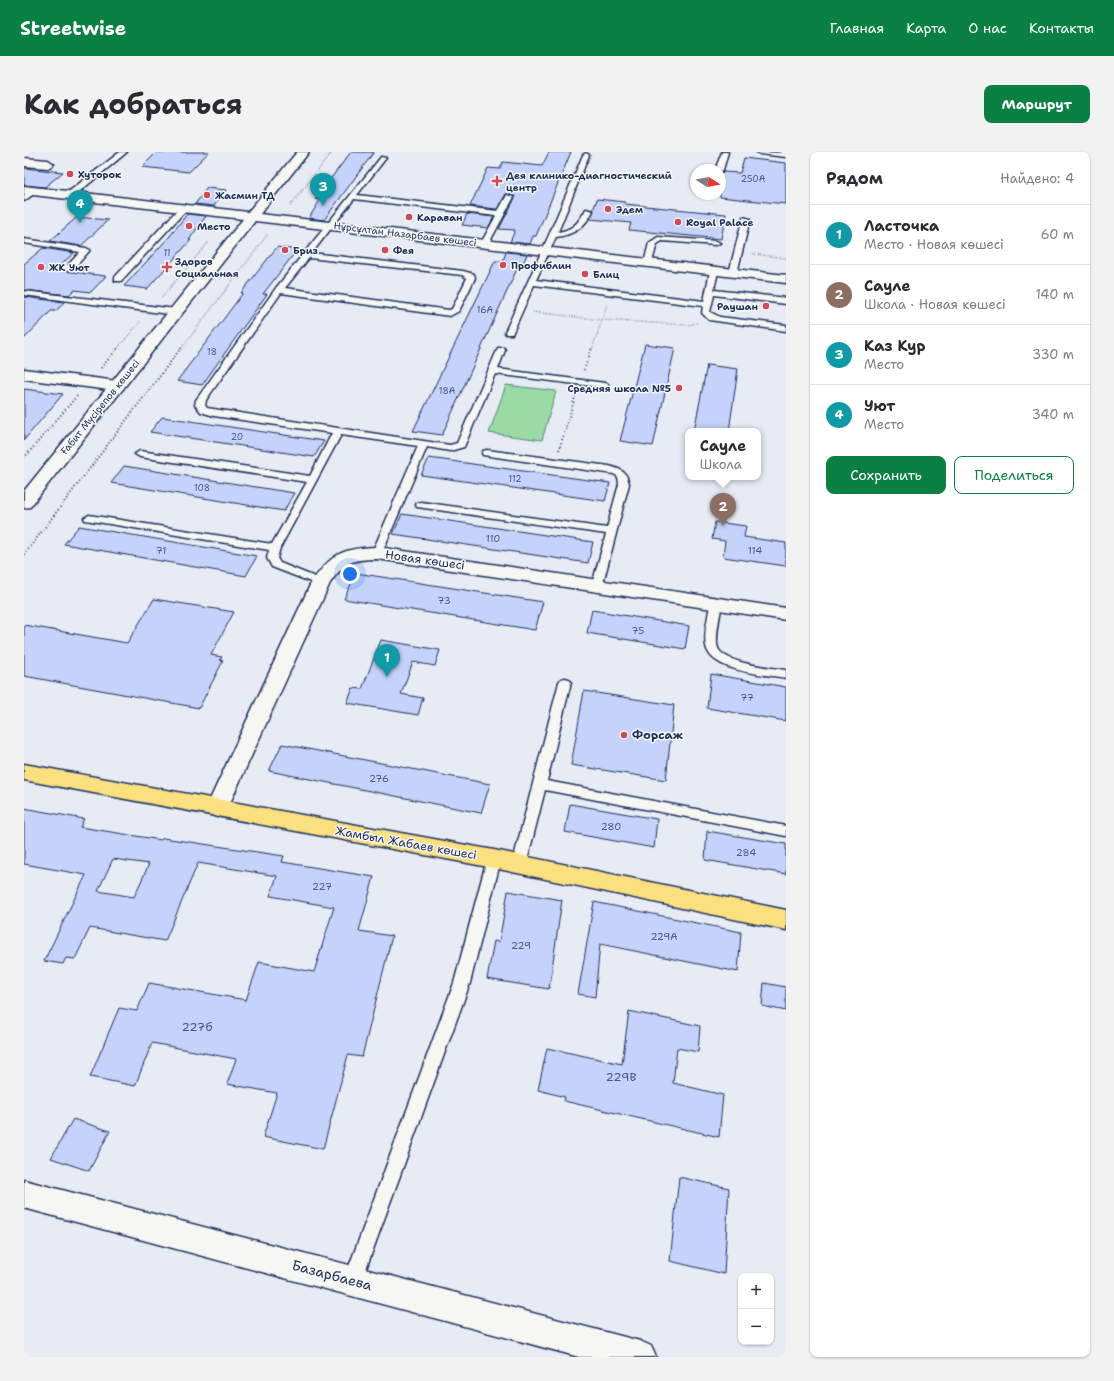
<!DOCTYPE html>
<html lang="ru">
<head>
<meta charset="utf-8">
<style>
	body { margin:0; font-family:"Shantell Sans",sans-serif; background:#f2f2f3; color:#2b2b33 }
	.controls { position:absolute; right:12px; bottom:12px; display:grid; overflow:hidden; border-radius:8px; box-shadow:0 1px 3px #0004 }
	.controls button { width:36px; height:36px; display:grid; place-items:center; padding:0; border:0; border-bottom:1px solid #e1e1e2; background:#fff; color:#2b2b33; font:20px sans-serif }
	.compass { position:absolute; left:666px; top:12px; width:36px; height:36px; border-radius:50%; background:#fff; box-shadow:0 1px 3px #0004; rotate:101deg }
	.you { position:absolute; left:326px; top:422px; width:14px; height:14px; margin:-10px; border:3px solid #fff; border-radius:50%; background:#1a73e8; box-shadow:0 0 0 6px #1a73e833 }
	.badge { display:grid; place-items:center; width:26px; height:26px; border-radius:50%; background:#0b8043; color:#fff; font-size:13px; font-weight:700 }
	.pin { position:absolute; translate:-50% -33px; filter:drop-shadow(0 1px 2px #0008) }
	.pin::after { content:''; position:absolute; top:21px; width:14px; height:12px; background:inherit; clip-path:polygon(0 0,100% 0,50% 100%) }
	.popup { position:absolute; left:661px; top:276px; width:76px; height:52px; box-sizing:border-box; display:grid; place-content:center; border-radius:8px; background:#fff; filter:drop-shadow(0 1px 3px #0005); font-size:13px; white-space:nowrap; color:#7c7c81 }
	.popup b { font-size:15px; color:#2b2b33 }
	.popup::after { content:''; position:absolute; left:50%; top:100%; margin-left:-8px; border:8px solid transparent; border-top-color:#fff }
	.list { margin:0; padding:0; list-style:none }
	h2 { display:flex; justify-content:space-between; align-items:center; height:52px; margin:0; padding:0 16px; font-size:17px }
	h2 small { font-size:13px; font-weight:400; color:#7c7c81 }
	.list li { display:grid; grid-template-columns:26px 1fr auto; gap:12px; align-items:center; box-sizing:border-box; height:60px; padding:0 16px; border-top:1px solid #e1e1e2 }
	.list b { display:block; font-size:15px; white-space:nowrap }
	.list p { margin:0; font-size:13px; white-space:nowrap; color:#7c7c81 }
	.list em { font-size:13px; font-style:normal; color:#7c7c81 }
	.actions { display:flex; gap:8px; padding:12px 16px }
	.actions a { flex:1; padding:9px 0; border:1px solid #0b8043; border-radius:8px; text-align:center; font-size:14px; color:#0b8043 }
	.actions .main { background:#0b8043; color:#fff }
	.map { position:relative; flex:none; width:762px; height:1205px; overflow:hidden; border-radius:8px }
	header { display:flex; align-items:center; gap:24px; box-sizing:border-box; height:56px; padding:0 20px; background:#0b8043; color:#fff }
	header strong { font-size:19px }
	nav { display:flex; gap:22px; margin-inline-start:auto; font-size:14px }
	.intro { display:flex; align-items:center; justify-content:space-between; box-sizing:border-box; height:96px; padding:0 24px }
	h1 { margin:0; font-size:28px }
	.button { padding:10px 18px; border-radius:8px; background:#0b8043; color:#fff; font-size:14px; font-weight:700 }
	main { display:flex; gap:24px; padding:0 24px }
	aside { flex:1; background:#fff; border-radius:8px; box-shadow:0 1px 3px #0004 }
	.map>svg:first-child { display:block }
	.green { fill:#9adaa4; stroke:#5a8481 }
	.building { fill:#c5d2f9; stroke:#1b2f5e; fill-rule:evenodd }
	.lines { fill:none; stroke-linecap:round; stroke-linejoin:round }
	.lane-casing { stroke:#1b2f5e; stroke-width:3 }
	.street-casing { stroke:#1b2f5e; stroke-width:3 }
	.secondary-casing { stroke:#1b2f5e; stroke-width:3 }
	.primary-casing { stroke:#1b2f5e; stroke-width:3 }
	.path-far1 { stroke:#1b2f5e; stroke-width:1.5; stroke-dasharray:0.5 2; stroke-linecap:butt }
	.path { stroke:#1b2f5e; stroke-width:2; stroke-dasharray:1 2.5; stroke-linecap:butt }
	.lane { fill:#f6f6f2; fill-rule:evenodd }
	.street { fill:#f6f6f2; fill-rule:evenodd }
	.secondary { fill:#f6f6f2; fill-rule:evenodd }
	.primary { fill:#fbe080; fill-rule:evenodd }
	.poi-dot { fill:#d1495b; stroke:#f6f6f2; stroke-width:1.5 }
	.labels { text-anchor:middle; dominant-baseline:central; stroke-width:3; stroke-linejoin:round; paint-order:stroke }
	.far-number-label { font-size:9px; fill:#465885 }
	.far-poi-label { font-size:10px; font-weight:bold; fill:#1b2f5e; stroke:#f6f6f2; text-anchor:start }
	.far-street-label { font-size:10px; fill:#1b2f5e; stroke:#f6f6f2 }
	.number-label { font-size:10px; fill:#465885 }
	.street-label { font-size:12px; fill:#1b2f5e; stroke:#f6f6f2 }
	.poi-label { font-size:12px; font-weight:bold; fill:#1b2f5e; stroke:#f6f6f2; text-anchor:start }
	.near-number-label { font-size:12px; fill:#465885 }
	.near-street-label { font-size:14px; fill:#1b2f5e; stroke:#f6f6f2 }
</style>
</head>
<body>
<header>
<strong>Streetwise</strong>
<nav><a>Главная</a><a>Карта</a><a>О нас</a><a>Контакты</a></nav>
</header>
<div class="intro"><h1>Как добраться</h1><a class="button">Маршрут</a></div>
<main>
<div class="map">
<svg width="762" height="1205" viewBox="0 0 762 1205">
	<rect width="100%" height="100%" fill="#e7ebf4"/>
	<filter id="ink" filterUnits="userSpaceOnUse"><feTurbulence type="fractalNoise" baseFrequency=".025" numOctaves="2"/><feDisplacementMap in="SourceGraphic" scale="8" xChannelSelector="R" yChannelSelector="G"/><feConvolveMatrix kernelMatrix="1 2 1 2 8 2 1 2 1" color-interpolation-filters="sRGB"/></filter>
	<g filter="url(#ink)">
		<path class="green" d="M482,233l50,6 -14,49 -53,-7z"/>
		<path class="building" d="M133,0h52l-20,20 -47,-5z
			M327,0h23l-50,68 -15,-2 11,-18 -5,-1z
			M525,0h22l-35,84h-3l-3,8 -20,-2 5,-12 -16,-1 16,-31 -1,-2 -8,-2 -9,15 -27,-3 18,-38 12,1 3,-7 39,4z
			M720,6l42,5v41l-66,-7v-24l3,-1 17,1z
			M0,16l39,4 -18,15 -21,-2z
			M183,36l19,2 -12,16 -19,-2z
			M573,47l28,3v2l101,10 -5,25 -92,-9 2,-7 -41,-4z
			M163,62l19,2 -17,24h2l-44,49 -23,-3 46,-50z
			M443,62l27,3 -6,11 -26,-3z
			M53,65l31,3 -27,26 -31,-5z
			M253,95l20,3 -34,44h4l-65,91 -25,-4 66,-88h-2z
			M19,96l31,5 -19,17 51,6 -15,16 -17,-2 -5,5 -45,-5v-26z
			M482,100l21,2 -6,15h-4l-75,166 -29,-4 82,-170h8z
			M0,145l40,5 -8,9h-5l-27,28z
			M621,192l30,4 -22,98 -33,-5z
			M683,213l31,4 -9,62h-35z
			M0,237l39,5 -39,46z
			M138,265l15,2 147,22 -10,16 -164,-25z
			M405,306l181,25 -5,18 -184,-26z
			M100,314l170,27 -10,18 -173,-28z
			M378,362l191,28 -5,21 -195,-29z
			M691,370l31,4 -2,11 42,6v23l-63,-9 2,-16 -13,-2z
			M55,374l178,30 -11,20 -182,-32z
			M332,421l187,29 -8,28 -191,-31z
			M130,447l80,13 -23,43 11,2 -2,3 3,1 -24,47 -175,-32v-51l103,18z
			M568,458l97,16 -4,23 -98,-16z
			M357,488l59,10 -5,16 -22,-4 -12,32 22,4 -5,17 -71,-12 6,-15 9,1z
			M687,522l75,13v34l-79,-13z
			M560,539l90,14 -8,75 -95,-15z
			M258,592l208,40 -9,29 -212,-42z
			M546,652l87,15 -3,29 -89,-16z
			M0,656l60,11 -4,8 81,13 2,-2 121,18 -2,6 92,15 -15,54 33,5 -30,121 -14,-2 -25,94 -60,-12 14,-44 -50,-9 9,-25 -84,-16 -17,43 -45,-9 29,-69 18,3 12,-28 97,17 13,-38 55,10 20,-65 -64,-11 7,-20 -79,-13 -33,78 -75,-13 -15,31 -9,-1 -3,6 -19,-3 42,-86 -62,-11zM89,707l36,5 -15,33 -36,-6z
			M683,679l79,13v30l-81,-14z
			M484,739l54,9 -13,89 -62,-10 7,-38 5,1z
			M570,750l147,30 -3,40 -138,-28 -5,53 -17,-3z
			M740,831l22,4v24l-24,-5z
			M605,859l71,15 -2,26 -21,-4 -4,35 50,12 -4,42 -155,-36 1,-4 -27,-7 9,-42 75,16z
			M49,967l37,12 -21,40 -38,-13z
			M655,1025l50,11 -5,86 -54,-13z"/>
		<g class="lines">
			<g class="lane-casing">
				<path id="lane" d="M96,0h7l-54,45h-6v-4z
					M698,0h6l-5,18 -3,2v-2h-5z
					M733,0l29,1v4l-26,-3z
					M562,1l3,2 -31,77c15,-2 21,-10 28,-23l7,2c-8,16 -19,24 -37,26l-20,43 168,21 6,-30 4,-2 4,2 -4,19 72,8v6l-72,-9 -4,17 10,5 66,8v6l-77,-11 -7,-7 1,-7 -169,-21 -21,47 -1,2h-6l-1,-2 44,-97 34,-80z
					M357,5l5,1 -29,37 141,16 9,-16 7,2 -25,46 -4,2 -4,-2 15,-27 -142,-17 -42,54 151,18 11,3 1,4 -16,33 -9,5 -169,-23 -75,107 -1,5 2,3 243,37 7,-2 41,-95h6l1,2 -7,19 107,14 3,1v4l-113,-14 -31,73 -14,4 -23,-4 -45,106 -5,3 -5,-3 46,-107 -77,-11 -61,113 -3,10 3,5 45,18 2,2 -2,2 -4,1 -49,-19 -5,-9 2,-8 -184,-30 -1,-2 5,-3 183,29 35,-62 -167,-25 -5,-3 5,-3 170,25 22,-43 -118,-17 -13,-4 -6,-7 1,-5 80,-112zM285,106l153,17 5,3 -15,31 -3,1 -164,-22z
					M7,37l7,2 -14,10v-6z
					M157,54l7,2 -67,73h-6v-4z
					M719,65l7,2 -13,54 -4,2 -4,-2z
					M634,85l58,4 4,2 -4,2 -54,-4 -5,3 -6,21h-6l-1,-2 5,-20z
					M0,87l62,9 4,2 -14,16h-3l-4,-2 11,-12 -56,-9z
					M0,139l152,18 4,3 -4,3 -152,-20z
					M463,298l122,16c12,3 18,6 20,18l-27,103 -4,2 -6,-4 14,-51 -189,-27 -1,-2 1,-2 4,-1 186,26 12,-44 -1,-7 -4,-3 -131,-19 -1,-2 1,-2z
					M692,447l6,4c-2,13 -6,28 -5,41 1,20 53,23 69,26v8c-23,-4 -75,-6 -80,-32 -3,-13 3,-30 4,-43z
					M541,526l4,1 2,3 -24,99 239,45v10l-241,-46 -19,75 -2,4 -5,2 -5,-2 -2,-4 47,-183 2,-3z
					M470,702l5,1 2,4 -31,124 -108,297 -3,6 -6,3 -6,-3 -3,-6 110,-297 33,-124 2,-4z"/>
			</g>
			<g class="street-casing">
				<path id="street" d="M0,6l24,2 6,4 -6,4 -24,-2z
					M0,217l93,12 6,2 2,3 -2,3 -6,2 -93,-12z
					M353,395l409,61v12l-409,-61c-25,0 -32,3 -47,24l-105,231 -8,3 -8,-3 -3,-6 105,-225c20,-29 31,-35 66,-36z
					M0,1028l616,161 11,5 5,11h-77l-555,-149z"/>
			</g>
			<g class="secondary-casing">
				<path id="secondary" d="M273,0h12l-49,62 526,61v8l-531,-62 -225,286 -6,1v-17l219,-272 -219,-25v-8l224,26z"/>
			</g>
			<g class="primary-casing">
				<path id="primary" d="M0,612l470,86 292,60v20l-292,-62 -470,-88z"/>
			</g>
			<path class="path-far1" d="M266,54l42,-54
				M729,102l33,4
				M138,145l46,-54
				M509,160l69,8 5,-15
				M93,197l23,-27
				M157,197l87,-115
				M568,197l10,-29 86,5 9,-2"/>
			<path class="path" d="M77,216l17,-20
				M560,218l8,-22
				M535,298l17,-56
				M0,306l53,-62
				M0,403l157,-207"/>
			<use href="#lane" class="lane"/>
			<use href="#street" class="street"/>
			<use href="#secondary" class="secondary"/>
			<use href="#primary" class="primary"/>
		</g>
	</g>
	<g class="poi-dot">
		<circle cx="46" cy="22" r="4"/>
		<path d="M471 23h4v4h4v4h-4v4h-4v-4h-4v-4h4z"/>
		<circle cx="183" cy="43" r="4"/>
		<circle cx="584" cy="57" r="4"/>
		<circle cx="385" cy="65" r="4"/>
		<circle cx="654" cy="70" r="4"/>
		<circle cx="165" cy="74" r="4"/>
		<circle cx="261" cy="98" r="4"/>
		<circle cx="361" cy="98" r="4"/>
		<circle cx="479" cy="113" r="4"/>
		<circle cx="17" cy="115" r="4"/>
		<path d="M141 109h4v4h4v4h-4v4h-4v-4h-4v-4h4z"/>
		<circle cx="561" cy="122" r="4"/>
		<circle cx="742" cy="154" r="4"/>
		<circle cx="655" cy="236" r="4"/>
		<circle cx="600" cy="583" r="4"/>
	</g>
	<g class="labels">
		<g class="far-number-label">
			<text x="729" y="27">250А</text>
			<text x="143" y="101">11</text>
			<text x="461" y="158">16А</text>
			<text x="188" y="200">18</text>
			<text x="423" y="239">18А</text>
			<text x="213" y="285">20</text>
			<text x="491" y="327">112</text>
			<text x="178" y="336">108</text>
		</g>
		<g class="far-poi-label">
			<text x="54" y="22">Хуторок</text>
			<text x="482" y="23">Дея клинико-диагностический<tspan x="482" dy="12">центр</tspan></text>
			<text x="191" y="43">Жасмин ТД</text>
			<text x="592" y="57">Эдем</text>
			<text x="393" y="65">Караван</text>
			<text x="662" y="70">Royal Palace</text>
			<text x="173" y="74">Место</text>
			<text x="269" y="98">Бриз</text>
			<text x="369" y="98">Фея</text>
			<text x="151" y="109">Здоров<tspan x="151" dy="12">Социальная</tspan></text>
			<text x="487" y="113">Профиблин</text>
			<text x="25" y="115">ЖК Уют</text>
			<text x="569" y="122">Блиц</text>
			<text x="734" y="154" text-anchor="end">Раушан</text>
			<text x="647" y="236" text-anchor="end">Средняя школа №5</text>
		</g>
		<g class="far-street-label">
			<text transform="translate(381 82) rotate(7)">Нұрсұлтан Назарбаев көшесі</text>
			<text transform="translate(76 255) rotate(-51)">Ғабит Мүсірепов көшесі</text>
		</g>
		<g class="number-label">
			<text x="469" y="386">110</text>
			<text x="137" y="398">71</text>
			<text x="731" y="398">114</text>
			<text x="420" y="448">73</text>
			<text x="614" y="478">75</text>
			<text x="723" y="545">77</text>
			<text x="355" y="626">276</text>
			<text x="587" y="674">280</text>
			<text x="722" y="700">284</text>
			<text x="298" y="734">227</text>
			<text x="640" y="784">229А</text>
			<text x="497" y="793">229</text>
		</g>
		<g class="street-label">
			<text transform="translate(401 408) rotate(8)">Новая көшесі</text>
			<text transform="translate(382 691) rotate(10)">Жамбыл Жабаев көшесі</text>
		</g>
		<g class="poi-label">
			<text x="608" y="583">Форсаж</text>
		</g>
		<g class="near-number-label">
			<text x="173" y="875">227б</text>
			<text x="597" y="925">229В</text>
		</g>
		<g class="near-street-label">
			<text transform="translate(308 1123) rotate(15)">Базарбаева</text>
		</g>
	</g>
</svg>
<div class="controls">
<button>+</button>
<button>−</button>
</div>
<svg class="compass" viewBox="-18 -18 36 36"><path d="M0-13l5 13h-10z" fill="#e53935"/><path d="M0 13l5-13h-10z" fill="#7c7c81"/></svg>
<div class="you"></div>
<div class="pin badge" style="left:363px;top:525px;background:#0f9aa8">1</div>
<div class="pin badge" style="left:699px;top:374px;background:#8d6e63">2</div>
<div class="popup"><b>Сауле</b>Школа</div>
<div class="pin badge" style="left:299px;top:54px;background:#0f9aa8">3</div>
<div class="pin badge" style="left:56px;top:71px;background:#0f9aa8">4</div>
</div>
<aside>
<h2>Рядом<small>Найдено: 4</small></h2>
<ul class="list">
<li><span class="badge" style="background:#0f9aa8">1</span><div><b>Ласточка</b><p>Место · Новая көшесі</p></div><em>60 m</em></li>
<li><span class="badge" style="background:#8d6e63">2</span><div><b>Сауле</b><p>Школа · Новая көшесі</p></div><em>140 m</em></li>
<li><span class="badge" style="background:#0f9aa8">3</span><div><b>Каз Кур</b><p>Место</p></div><em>330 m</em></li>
<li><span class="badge" style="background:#0f9aa8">4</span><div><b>Уют</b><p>Место</p></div><em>340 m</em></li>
</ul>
<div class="actions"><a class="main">Сохранить</a><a>Поделиться</a></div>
</aside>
</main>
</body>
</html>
